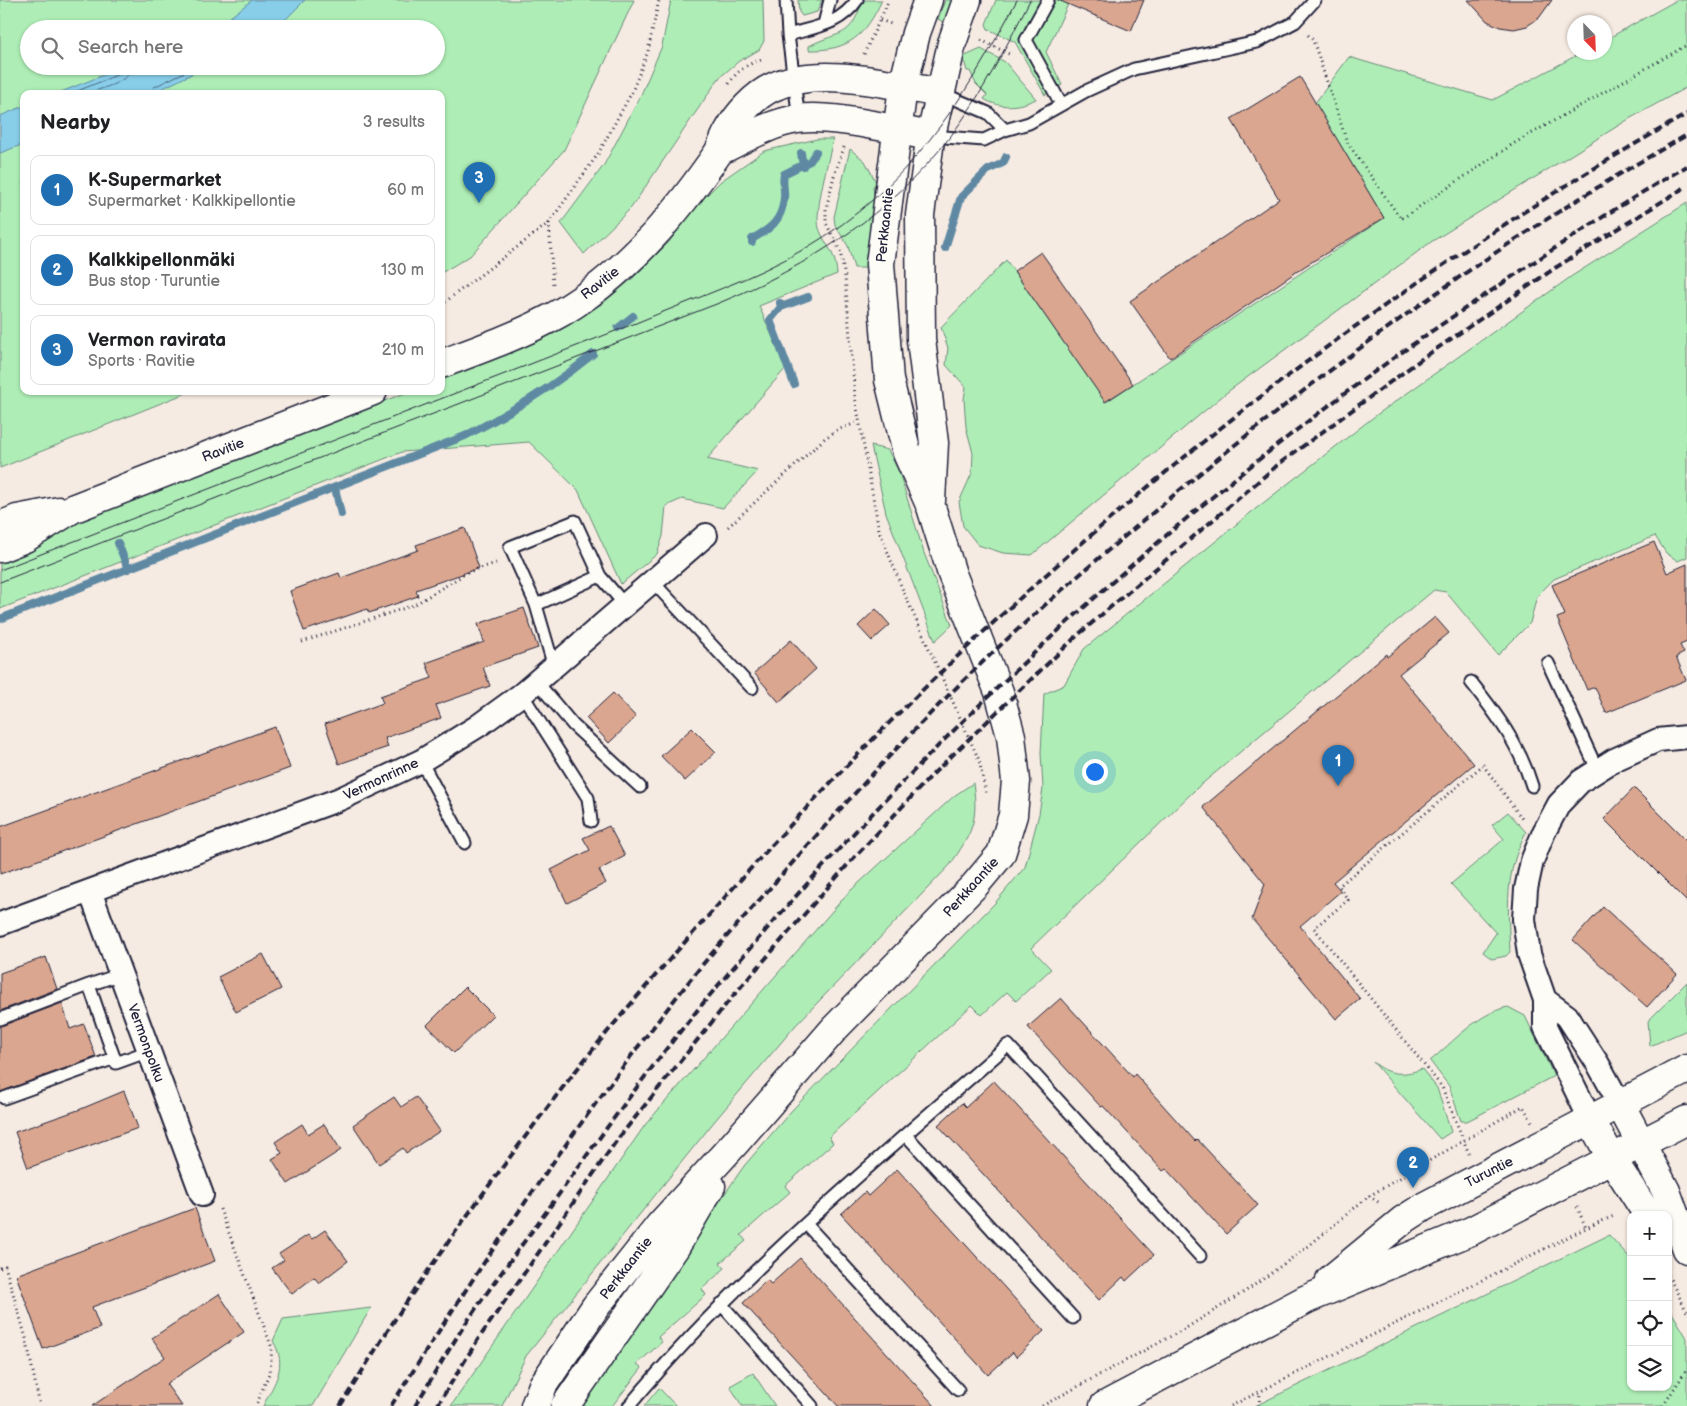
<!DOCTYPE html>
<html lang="en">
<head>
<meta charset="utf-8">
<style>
	body { margin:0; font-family:"Balsamiq Sans",sans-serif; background:#f2f2f2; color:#202124 }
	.controls { position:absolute; right:15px; bottom:15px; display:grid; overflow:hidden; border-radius:10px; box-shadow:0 1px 4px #0004 }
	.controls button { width:45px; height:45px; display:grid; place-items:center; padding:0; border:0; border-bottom:1px solid #e0e0e0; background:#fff; color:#202124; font:25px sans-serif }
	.compass { position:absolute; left:1567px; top:15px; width:45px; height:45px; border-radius:50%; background:#fff; box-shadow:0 1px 4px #0004; rotate:157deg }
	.you { position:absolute; left:1094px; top:771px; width:18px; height:18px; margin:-12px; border:4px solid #fff; border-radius:50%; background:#1a73e8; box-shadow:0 0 0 8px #1a73e833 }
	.badge { display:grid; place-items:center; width:32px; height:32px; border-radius:50%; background:#1f6fb2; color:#fff; font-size:16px; font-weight:700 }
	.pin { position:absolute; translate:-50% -41px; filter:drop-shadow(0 1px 2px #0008) }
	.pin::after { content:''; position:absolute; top:26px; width:18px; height:15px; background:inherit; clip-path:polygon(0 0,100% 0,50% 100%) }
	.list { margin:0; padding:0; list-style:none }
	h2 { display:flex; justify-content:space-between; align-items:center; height:65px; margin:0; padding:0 20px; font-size:21px }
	h2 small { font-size:16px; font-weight:400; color:#757577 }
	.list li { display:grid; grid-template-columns:32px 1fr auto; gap:15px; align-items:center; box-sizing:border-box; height:70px; margin:0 10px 10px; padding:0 10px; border:1px solid #e0e0e0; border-radius:10px }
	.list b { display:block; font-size:19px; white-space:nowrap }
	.list p { margin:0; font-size:16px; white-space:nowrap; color:#757577 }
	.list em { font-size:16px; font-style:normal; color:#757577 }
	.icon { flex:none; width:28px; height:28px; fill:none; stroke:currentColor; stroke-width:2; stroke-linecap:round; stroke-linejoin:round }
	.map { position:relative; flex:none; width:1687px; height:1406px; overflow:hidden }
	.search { position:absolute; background:#fff; box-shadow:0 1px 4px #0004; left:20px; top:20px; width:425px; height:55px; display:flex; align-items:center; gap:12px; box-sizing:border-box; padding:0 18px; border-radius:28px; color:#757577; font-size:19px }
	.panel { position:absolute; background:#fff; box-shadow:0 1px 4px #0004; left:20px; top:90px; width:425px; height:305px; border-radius:10px }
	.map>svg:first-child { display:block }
	.green { fill:#aeeeb6; stroke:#688878; fill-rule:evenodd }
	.water { fill:#88cee9; stroke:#5f89a3 }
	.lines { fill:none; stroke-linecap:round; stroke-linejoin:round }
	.shore { stroke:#4b6781; stroke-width:1 }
	.stream { stroke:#5f89a3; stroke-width:8 }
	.building { fill:#daa68f; stroke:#22223b }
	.service-casing { stroke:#22223b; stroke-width:15 }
	.minor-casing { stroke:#22223b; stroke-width:26 }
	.tertiary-casing { stroke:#22223b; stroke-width:31 }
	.secondary-casing { stroke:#22223b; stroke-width:31 }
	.path { stroke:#22223b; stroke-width:3; stroke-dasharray:1 4; stroke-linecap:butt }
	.service { stroke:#fdfcf7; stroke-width:11 }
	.minor { stroke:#fdfcf7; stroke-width:22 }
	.tertiary { stroke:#fdfcf7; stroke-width:28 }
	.secondary { stroke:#fdfcf7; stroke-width:28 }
	.tram { stroke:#22223b; stroke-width:1 }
	.rail { stroke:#22223b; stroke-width:4; stroke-dasharray:8 4; stroke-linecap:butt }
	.labels { text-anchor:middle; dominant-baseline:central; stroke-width:4.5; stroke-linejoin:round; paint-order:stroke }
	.street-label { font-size:14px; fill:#22223b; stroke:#fdfcf7 }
</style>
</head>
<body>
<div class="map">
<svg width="1687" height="1406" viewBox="0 0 1687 1406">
	<rect width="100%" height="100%" fill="#f6ebe2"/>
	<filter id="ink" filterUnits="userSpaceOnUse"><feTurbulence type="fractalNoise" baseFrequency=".02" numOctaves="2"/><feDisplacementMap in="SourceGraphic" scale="10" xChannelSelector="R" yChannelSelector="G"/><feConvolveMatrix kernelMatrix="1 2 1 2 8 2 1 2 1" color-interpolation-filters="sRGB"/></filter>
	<g filter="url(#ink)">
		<path class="green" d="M0,0h634l-70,150 -94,106 -29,17v-179h-417v297h167l-191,77zM29,29h407v37h-407z
			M671,0h92l1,41 -5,9 -20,11 -20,17 -88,130 -47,46 -23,-31 43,-58 36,-68 22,-51z
			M798,0h24l-5,12 -15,4 -3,-4z
			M863,0h19c-16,35 -33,51 -73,50v-4c33,-17 40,-5 54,-46z
			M945,0h12l-11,24 -8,-5z
			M996,0h74l-24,52 16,33 -17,10 -30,-53 -27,-13 -2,-5z
			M1677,0h10v87l-58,32 -198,123 -205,151 -194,162 -29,-2 -25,-8 -15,-19 -4,-24 13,-29 1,-20 -7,-26 -2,-28 2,-12 -20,-22 2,-17 -7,-21 65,-67 100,142 278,-184 -69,-115 34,-46 144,43 88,-47 23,-1 1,-12z
			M981,49l24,13 31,37c-17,8 -36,10 -52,0l3,-4 -11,-11 -6,-13h-3l-4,-14z
			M817,139h16c-4,20 -19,72 -14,89 7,20 16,21 18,46l-78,32 27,62 -79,91 51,12 -35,37 -41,-9 -16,7 -3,30 -6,18 -36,30 -43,-94 -49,-48 -127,10 -402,157v-51l33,-13 55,-29 322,-125h31v-12l74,-28 59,-30 29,-18 30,-25 36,-36 26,-35 26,-26 43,-30z
			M850,149l15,12 12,23 -4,2 2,20 -5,20 4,1 -8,41h-12l-6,-22 -13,-21 -1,-8z
			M1687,203v354l-9,4 -12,-8 -11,-17 -101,43 -17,17 -7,27 -32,32 -52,-63 -12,-2 -237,198 -166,160 20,21 -35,32 -9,-9 -25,23 -10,-10 -143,132 4,6 -48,43 5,6 -49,43 5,6 -26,22 5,5 -23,21 4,6 -48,42 4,5 -25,22 5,4 -30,38h-34l166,-240 49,-57 202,-206 30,-36 14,-53 4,-26 -2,-35 3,-59 20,-9 20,-36 165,-135 126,-98 197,-140z
			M871,446l17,4 11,22 25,81 28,72 -17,16 -49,-128z
			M973,783c6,39 -2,51 -23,82l-155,161 -82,97 -187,233 -24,50h-51l194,-281 203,-232 106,-97z
			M1508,812l18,20c-22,43 -18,75 -16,120l-4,4 -14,3 -9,-7 13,-19 -45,-49 53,-45 -12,-14z
			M1687,982v48l-37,16 -2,-25z
			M1508,1007l17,9 29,60 -77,40 -10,5h-6l-12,-35 -19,-25c23,-19 48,-48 78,-54z
			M1373,1062c16,13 29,14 49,7l15,19 14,44 -11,7z
			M1609,1235l22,24v128h37v-81l19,32v68h-432z
			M371,1308l-58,98h-50c12,-24 25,-40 10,-65l10,-22z
			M753,1373l22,33h-33l-12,-20z
			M659,1388l17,18h-32z"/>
		<path class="water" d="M252,0h53l-20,20 -14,9h-56z
			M126,66h82l-57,28h-95z
			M24,106v38l-24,9v-37z"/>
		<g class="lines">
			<path class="shore" d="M70,94l52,-21 4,-7
				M87,94c13,-6 44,-11 45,-28
				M151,94l3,-7 43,-21"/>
			<path class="stream" d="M801,153l2,13
				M752,242v-3c18,-10 30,-18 32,-41 1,-8 -2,-15 0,-24l26,-13 6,-9
				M945,248l16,-51 27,-27 15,-7 3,-6
				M780,303l1,4 -11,13 24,64
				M781,307l27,-10
				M618,328l15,-12
				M335,488l6,26
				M118,543l10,26
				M0,619l465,-183c45,-23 89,-50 128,-82"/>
		</g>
		<path class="building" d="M1058,0h86l-13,31z
			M1468,0h84l-13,18 -12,8 -13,3 -14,-2 -13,-6z
			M1300,77l84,141 -79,48 -135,92 -40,-57 149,-102 -48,-80z
			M1041,252l92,132 -28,18 -91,-131z
			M465,528l14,40 -63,22 2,6 -49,17 -2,-4 -63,22 -14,-40 49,-18 2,5 77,-28 -2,-5z
			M1654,542l13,31 20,-9v78l-7,3 4,8 -8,4 10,23 -80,33 -11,-26 -8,3 -30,-72 8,-3 -13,-30z
			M524,608l14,40 -55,19 7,19 -54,19 5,13 -56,20 3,9 -49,17 -14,-40 58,-21 -3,-7 52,-18 -6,-15 58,-21 -6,-18z
			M876,609l14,16 -18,16 -14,-15z
			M1435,617l14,16 -50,41 75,90 -141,118 8,9 -41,35 60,73 -24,20 -84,-100 13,-35 -62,-77 183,-153 1,3z
			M791,640l25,29 -37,33 -25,-29z
			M613,693l23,24 -27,26 -23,-25z
			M275,727l15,41 -290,106v-47z
			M692,728l24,24 -31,29 -24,-25z
			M1634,788l53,53v61l-83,-83z
			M609,826l16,30 -26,14 7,13 -39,20 -16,-33 39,-20 -7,-12z
			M1603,907l74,67 -30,33 -74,-67z
			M263,954l18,35 -45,23 -18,-35z
			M46,957l11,32 -57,22v-38z
			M465,987l28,28 -39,38 -27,-28z
			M1061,998l72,79 2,-3 60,67 2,-2 61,66 -32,29 -60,-65 -3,2 -60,-65 -2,1 -73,-80z
			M62,1003l8,26 14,-5 12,33 -96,35v-66z
			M994,1081l160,174 -28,26 -3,-4 -24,23 -161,-175 24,-22 4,4z
			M124,1091l14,37 -110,40 -13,-36 66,-23z
			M394,1097l7,10 15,-10 24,34 -34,22 -3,-5 -24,16 -26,-39z
			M302,1124l6,10 16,-10 17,26 -53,34 -16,-25 10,-6 -7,-11z
			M897,1169l147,162 -28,26 -3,-5 -25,23 -147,-161 24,-22 3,4z
			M195,1208l20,53 -123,46 8,21 -57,21 -27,-74z
			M325,1230l23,31 -29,22 -5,-6 -22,17 -20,-26 12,-8 -5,-6 29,-19 4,4z
			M800,1258l25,27 110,121h-97l-95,-103 24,-23 4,4z
			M219,1294l25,38 -78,52 16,22h-90l73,-49 -13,-19z"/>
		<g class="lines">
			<g class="service-casing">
				<path id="service" d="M786,0l2,35 11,84
					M1048,0l-22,40 35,64
					M824,24l6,-24
					M788,35c27,-8 52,-10 69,-35
					M941,93l47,20 17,17
					M931,136l53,4 21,-10 24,-7 57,-32 48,-22 123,-27 38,-20 20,-22
					M600,576l-64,29 -26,-58 65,-26 25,55 25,29
					M652,581l100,107
					M536,605l18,62
					M1548,663l49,106
					M537,682l36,43 67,62
					M1471,682c26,33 49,64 61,104
					M522,694l66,104 3,23
					M421,761l44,82
					M121,974l-32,11 27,78 33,-12
					M0,1019l89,-34
					M4,1098l111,-40
					M906,1135l167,183
					M806,1224l152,166
					M721,1304l91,102
					M629,1406c112,-134 248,-246 379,-361l192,211"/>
			</g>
			<g class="minor-casing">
				<path id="minor" d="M90,891l112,304
					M0,924l340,-125 81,-38 57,-35 44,-32 184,-159
					M1545,1000l22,16 31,48 22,40
					M1590,1119l-45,-92v-27l-16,-46 -5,-35 2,-30 6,-28 12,-29 15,-28 22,-23 33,-21 44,-20 29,-3"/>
			</g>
			<g class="tertiary-casing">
				<path id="tertiary" d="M719,151c25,-12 51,-28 79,-32 34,-5 97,11 133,17
					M441,364c37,-14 74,-27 108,-45 39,-20 74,-51 104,-83 23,-25 45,-54 65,-83 4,-7 6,-14 10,-21 9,-17 27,-37 45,-45 47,-22 119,-2 168,6
					M0,526l17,-7 42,-8
					M0,548l25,-10 47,-29 301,-118"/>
			</g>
			<g class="secondary-casing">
				<path id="secondary" d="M931,501l3,-58 -13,-103 -1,-125 10,-75 22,-97 15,-43
					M1620,1104l46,87 21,58
					M1590,1119l22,40 36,56
					M1330,1280l73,-60 22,-14 262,-137
					M535,1406l8,-21 53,-79 64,-81 75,-82 100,-115 140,-143 26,-31 12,-39 3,-34 -5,-45 -12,-44 -47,-118 -21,-67 -24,-54 -18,-73 -9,-116 23,-177 13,-54 12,-33
					M565,1406l111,-160 35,-60
					M1104,1406l203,-107 164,-68 216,-111"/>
			</g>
			<path class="path" d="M880,20l11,4
				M1308,35l5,5 34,102 54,77 112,-75 174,-99
				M981,40l30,15
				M864,54l25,-54
				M729,84c8,-14 20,-21 35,-25
				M844,147l-10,29 -8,33v14l14,28 5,26 10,120 24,133 25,63 75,167 7,33
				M549,223l4,62
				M441,305l108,-82 49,-69 34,-62 16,-41 11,-51
				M728,527l96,-88 13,-9 22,-8
				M302,642l112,-37 54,-33 28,-9
				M1469,1154l-27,-67 -128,-159 34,-28 -9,-14 144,-121 40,55
				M1369,1196l12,8
				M1577,1207l9,21
				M220,1209l52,139 -2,23 -14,35
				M0,1268l5,-2 21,72 14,68
				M1668,1275l19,37
				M1042,1406l144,-78 63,-39 57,-41 63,-52 154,-90 9,16
				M1231,1406l355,-178 30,-13
				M1259,1406l1,-14
				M1663,1406l24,-37"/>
			<use href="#service" class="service"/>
			<use href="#minor" class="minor"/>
			<use href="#tertiary" class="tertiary"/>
			<use href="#secondary" class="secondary"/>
			<path class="tram" d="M0,570l636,-247c57,-24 117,-44 170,-75 102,-60 158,-147 211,-248
				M0,582l719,-279c90,-37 171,-89 231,-166 32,-42 56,-90 80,-137"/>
			<path class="rail" d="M340,1406c24,-37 47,-76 72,-112 46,-67 95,-134 145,-199 55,-72 117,-141 178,-209 273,-306 595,-570 952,-772
				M391,1406c95,-151 196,-298 308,-437 25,-31 53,-60 79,-90 67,-76 136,-152 209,-221 58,-55 119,-106 181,-158 162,-136 334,-261 519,-365
				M415,1406c16,-26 31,-52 47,-77 30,-45 63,-88 95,-132 52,-73 105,-146 164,-215 226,-266 485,-503 776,-695 62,-42 125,-84 190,-121
				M437,1406l40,-65 140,-201 115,-143 118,-135 84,-89 68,-66 77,-73 201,-171 143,-105 132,-90 132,-82"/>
		</g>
	</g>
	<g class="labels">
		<g class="street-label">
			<text transform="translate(885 225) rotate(-84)">Perkkaantie</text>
			<text transform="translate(600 283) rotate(-38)">Ravitie</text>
			<text transform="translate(223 450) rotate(-21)">Ravitie</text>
			<text transform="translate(381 779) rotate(-25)">Vermonrinne</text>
			<text transform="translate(971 887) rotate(-48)">Perkkaantie</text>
			<text transform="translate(146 1043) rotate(70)">Vermonpolku</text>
			<text transform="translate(1489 1172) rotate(-27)">Turuntie</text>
			<text transform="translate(626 1268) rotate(-52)">Perkkaantie</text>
		</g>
	</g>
</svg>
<div class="controls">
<button>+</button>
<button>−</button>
<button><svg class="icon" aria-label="locate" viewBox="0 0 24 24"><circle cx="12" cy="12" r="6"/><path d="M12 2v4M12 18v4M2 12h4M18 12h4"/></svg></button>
<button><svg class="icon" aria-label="layers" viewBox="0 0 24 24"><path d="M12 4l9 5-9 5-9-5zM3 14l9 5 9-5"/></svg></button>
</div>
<svg class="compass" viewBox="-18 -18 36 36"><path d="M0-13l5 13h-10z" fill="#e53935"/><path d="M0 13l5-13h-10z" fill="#757577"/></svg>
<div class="you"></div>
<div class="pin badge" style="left:1338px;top:786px">1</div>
<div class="pin badge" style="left:1413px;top:1188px">2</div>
<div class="pin badge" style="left:479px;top:203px">3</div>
<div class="search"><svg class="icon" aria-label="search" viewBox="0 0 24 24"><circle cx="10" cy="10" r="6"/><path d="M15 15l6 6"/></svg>Search here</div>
<section class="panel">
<h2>Nearby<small>3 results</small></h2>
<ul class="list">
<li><span class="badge">1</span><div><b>K-Supermarket</b><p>Supermarket · Kalkkipellontie</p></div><em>60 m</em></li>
<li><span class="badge">2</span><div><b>Kalkkipellonmäki</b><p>Bus stop · Turuntie</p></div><em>130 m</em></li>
<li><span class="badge">3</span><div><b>Vermon ravirata</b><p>Sports · Ravitie</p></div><em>210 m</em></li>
</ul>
</section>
</div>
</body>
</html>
